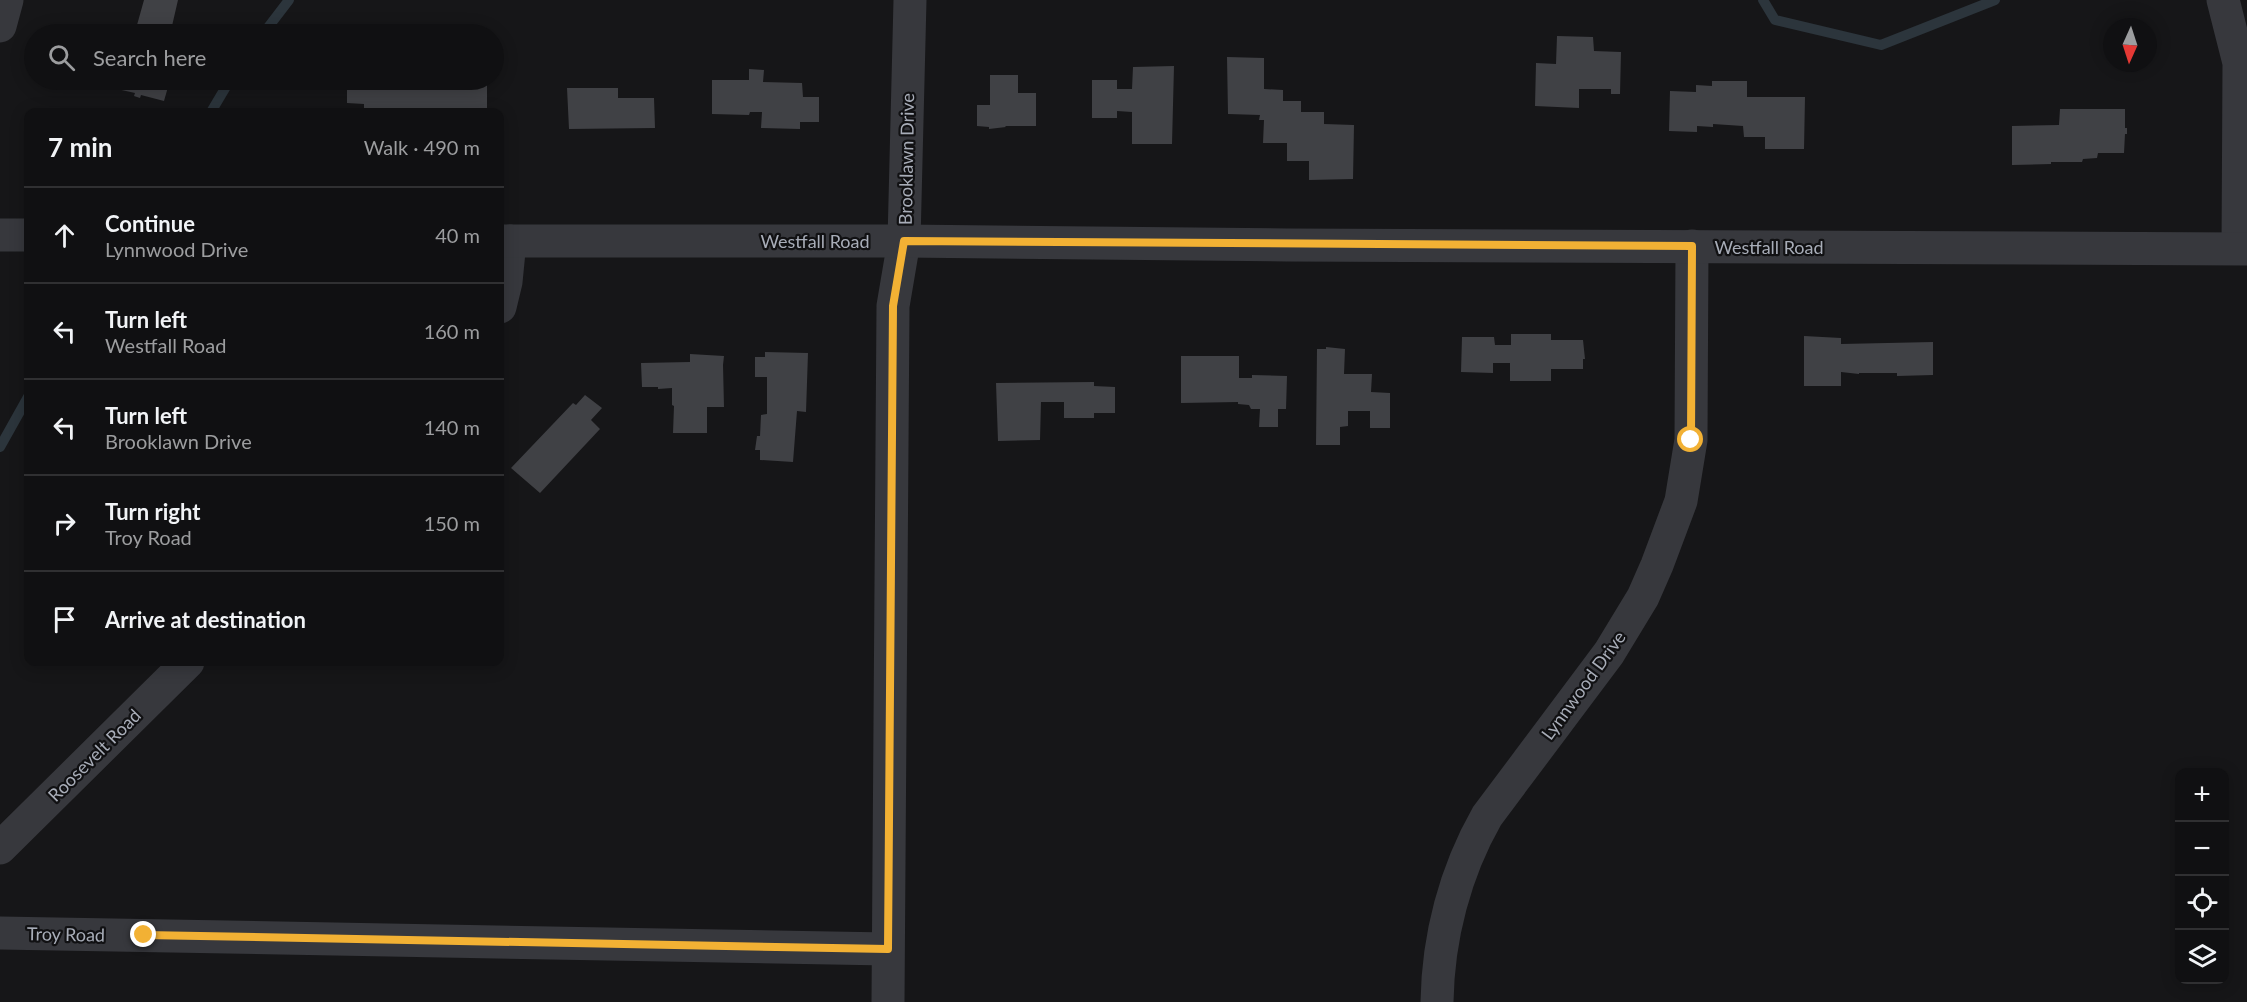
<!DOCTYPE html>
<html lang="en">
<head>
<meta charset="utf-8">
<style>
	body { margin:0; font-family:Lato,sans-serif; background:#19191b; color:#f1f3f6 }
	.controls { position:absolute; right:18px; bottom:18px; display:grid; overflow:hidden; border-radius:12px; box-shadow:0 3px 15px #0003 }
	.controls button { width:54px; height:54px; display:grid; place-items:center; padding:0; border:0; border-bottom:2px solid #303032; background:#101012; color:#f1f3f6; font:30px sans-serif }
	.compass { position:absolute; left:2103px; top:18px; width:54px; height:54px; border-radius:50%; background:#101012; box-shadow:0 3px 15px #0003; rotate:183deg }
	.stop { position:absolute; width:18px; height:18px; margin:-14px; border:4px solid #f2b134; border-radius:50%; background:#fff }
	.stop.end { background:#f2b134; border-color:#fff; box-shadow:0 2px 6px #0008 }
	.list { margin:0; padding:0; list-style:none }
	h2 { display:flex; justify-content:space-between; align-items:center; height:78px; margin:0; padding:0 24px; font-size:26px }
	h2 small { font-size:20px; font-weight:400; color:#9c9d9f }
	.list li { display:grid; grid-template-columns:39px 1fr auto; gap:18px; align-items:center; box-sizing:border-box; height:96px; padding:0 24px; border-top:2px solid #303032 }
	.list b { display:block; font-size:22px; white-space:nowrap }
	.list p { margin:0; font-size:20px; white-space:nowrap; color:#9c9d9f }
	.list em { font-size:20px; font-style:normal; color:#9c9d9f }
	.icon { flex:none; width:33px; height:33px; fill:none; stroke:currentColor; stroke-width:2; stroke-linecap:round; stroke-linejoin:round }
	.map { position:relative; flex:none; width:2247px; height:1002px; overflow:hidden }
	.search { position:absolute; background:#101012; box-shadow:0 3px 15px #0003; left:24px; top:24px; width:480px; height:66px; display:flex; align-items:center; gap:15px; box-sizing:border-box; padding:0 21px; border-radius:33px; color:#9c9d9f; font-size:22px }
	.panel { position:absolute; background:#101012; box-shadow:0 3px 15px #0003; left:24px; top:108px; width:480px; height:558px; border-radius:12px }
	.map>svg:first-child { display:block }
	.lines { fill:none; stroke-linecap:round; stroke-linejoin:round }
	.stream { stroke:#2c353c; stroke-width:10 }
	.building { fill:#404145 }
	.minor { stroke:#37383d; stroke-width:33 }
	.tertiary { stroke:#37383d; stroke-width:33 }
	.route { stroke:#f2b134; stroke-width:8 }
	.labels { text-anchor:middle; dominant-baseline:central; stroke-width:4.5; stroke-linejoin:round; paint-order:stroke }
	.street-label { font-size:18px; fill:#a8adb8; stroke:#111113 }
</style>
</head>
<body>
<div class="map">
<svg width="2247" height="1002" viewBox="0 0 2247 1002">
	<rect width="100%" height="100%" fill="#161618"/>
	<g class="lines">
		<path class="stream" d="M1763,0l12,20 106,25 114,-45
			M263,34l26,-34
			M211,112l19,-32
			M0,447l28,-50"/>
	</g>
	<path class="building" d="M144,0h34l-6,26 5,1 -2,7h-44l3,-10 3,1z
		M1557,36l36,1 1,14 27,1 -1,42h-9v-5h-32v19l-44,-2 1,-43 20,1z
		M1227,57l37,1v31l19,1v11h18v11h23v12l30,1 -1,54 -44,1v-19h-22v-18h-24l1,-23h-5l1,-5 -32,-1z
		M1174,66l-2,78h-40v-32l-15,-1v7h-25v-38h25v9h15l1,-22z
		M749,69l15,1 -1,12 39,1 1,14h16v25h-19v7l-39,-1 1,-16h-12l-1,3 -37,-1v-34h37z
		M990,75h28v18h18v33h-31l1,1 -17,2v-2l-12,-1v-21h13z
		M120,80h50l-6,21 -23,-6 -1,3 -6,-2 1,-3 -18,-4z
		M347,80h140v32h-123v-8l-17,-1z
		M1712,81h35v16h58l-1,52h-39v-12h-21l-1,-11 -30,-2v3l-16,-1v6l-28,-1 1,-40 26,1v-7l16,1z
		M567,88h51v10h36l1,30 -86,1z
		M2060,109h65v19h2v6h-2l-1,19h-26l-1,5 -14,1 -1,3h-31v2l-39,1v-39l47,-1z
		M1511,334h40v6h32l2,19h-2v10h-32v12h-41v-18h-17v10l-32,-1 1,-35h32l1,8h16z
		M1804,336l37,2v6l92,-2v33l-36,1v-3h-38v1l-18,-2v14h-37z
		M1326,347l19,2 -1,25h28l-1,18 19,1v35h-20v-17h-22v15l-8,1v18h-24l1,-96h9z
		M765,352l43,1 -2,59 -9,-1 -4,51 -33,-2v-10h-5l2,-14h3l1,-21 6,-1v-37h-12v-20h10z
		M690,354l34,2 -1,9 1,42h-17v26h-34l1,-27 -2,-1v-17l-14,1v-2h-16l-1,-24 49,-1z
		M1181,356h58v22h13v-3l35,1 -1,33h-8v18h-19l1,-18h-9l-2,-4 -11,-1v-2l-57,1z
		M1094,382v4l21,1v26h-21v5h-30v-16h-23l-1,38 -42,1 -2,-58z
		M585,395l17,13 -11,12 9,9 -60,64 -29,-25 62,-65 3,2z"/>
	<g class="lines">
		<path class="minor" d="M2223,0l16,63 -1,185
			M0,26l7,-26
			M500,307l6,-25 4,-41
			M0,848l188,-186
			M0,933l888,16
			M888,1002l5,-696 11,-65 6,-241
			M1437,1002c1,-65 18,-130 50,-186l122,-163 34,-56 14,-32 24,-64 10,-61 1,-194"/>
		<path class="tertiary" d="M0,235h28
			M500,241h404l383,4 960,4"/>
	</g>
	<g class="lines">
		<path class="route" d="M144,935l744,14 5,-643 11,-65 788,5 -1,194"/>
	</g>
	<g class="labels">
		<g class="street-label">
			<text transform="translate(906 159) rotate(-89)">Brooklawn Drive</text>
			<text x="815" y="241">Westfall Road</text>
			<text x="1769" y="247">Westfall Road</text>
			<text transform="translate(1583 685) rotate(-54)">Lynnwood Drive</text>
			<text transform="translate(94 755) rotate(-45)">Roosevelt Road</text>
			<text transform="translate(66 934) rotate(1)">Troy Road</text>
		</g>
	</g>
</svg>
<div class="controls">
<button>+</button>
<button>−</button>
<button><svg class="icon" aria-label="locate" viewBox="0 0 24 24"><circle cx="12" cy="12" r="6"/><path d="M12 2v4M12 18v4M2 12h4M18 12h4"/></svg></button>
<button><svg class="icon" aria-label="layers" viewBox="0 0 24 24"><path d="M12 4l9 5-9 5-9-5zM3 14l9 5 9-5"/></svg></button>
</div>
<svg class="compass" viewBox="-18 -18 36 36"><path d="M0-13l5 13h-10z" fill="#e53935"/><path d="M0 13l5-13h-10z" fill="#9c9d9f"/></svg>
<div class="stop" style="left:1691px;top:440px"></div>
<div class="stop end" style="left:144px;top:935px"></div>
<div class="search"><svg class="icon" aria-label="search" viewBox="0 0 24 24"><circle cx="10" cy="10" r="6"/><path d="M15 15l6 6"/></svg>Search here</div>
<section class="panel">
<h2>7 min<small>Walk · 490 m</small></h2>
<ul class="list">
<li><svg class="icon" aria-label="ahead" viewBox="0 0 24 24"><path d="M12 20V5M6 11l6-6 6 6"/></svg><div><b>Continue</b><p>Lynnwood Drive</p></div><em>40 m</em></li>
<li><svg class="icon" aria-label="left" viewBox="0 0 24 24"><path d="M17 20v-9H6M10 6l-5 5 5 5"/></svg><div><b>Turn left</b><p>Westfall Road</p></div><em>160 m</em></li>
<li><svg class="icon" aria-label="left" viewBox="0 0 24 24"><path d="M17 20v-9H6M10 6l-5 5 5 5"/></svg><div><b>Turn left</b><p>Brooklawn Drive</p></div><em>140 m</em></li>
<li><svg class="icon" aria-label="right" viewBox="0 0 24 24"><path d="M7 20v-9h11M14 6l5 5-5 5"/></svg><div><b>Turn right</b><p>Troy Road</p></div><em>150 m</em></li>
<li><svg class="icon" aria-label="arrive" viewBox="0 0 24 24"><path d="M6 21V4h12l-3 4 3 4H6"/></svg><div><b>Arrive at destination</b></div></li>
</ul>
</section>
</div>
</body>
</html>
